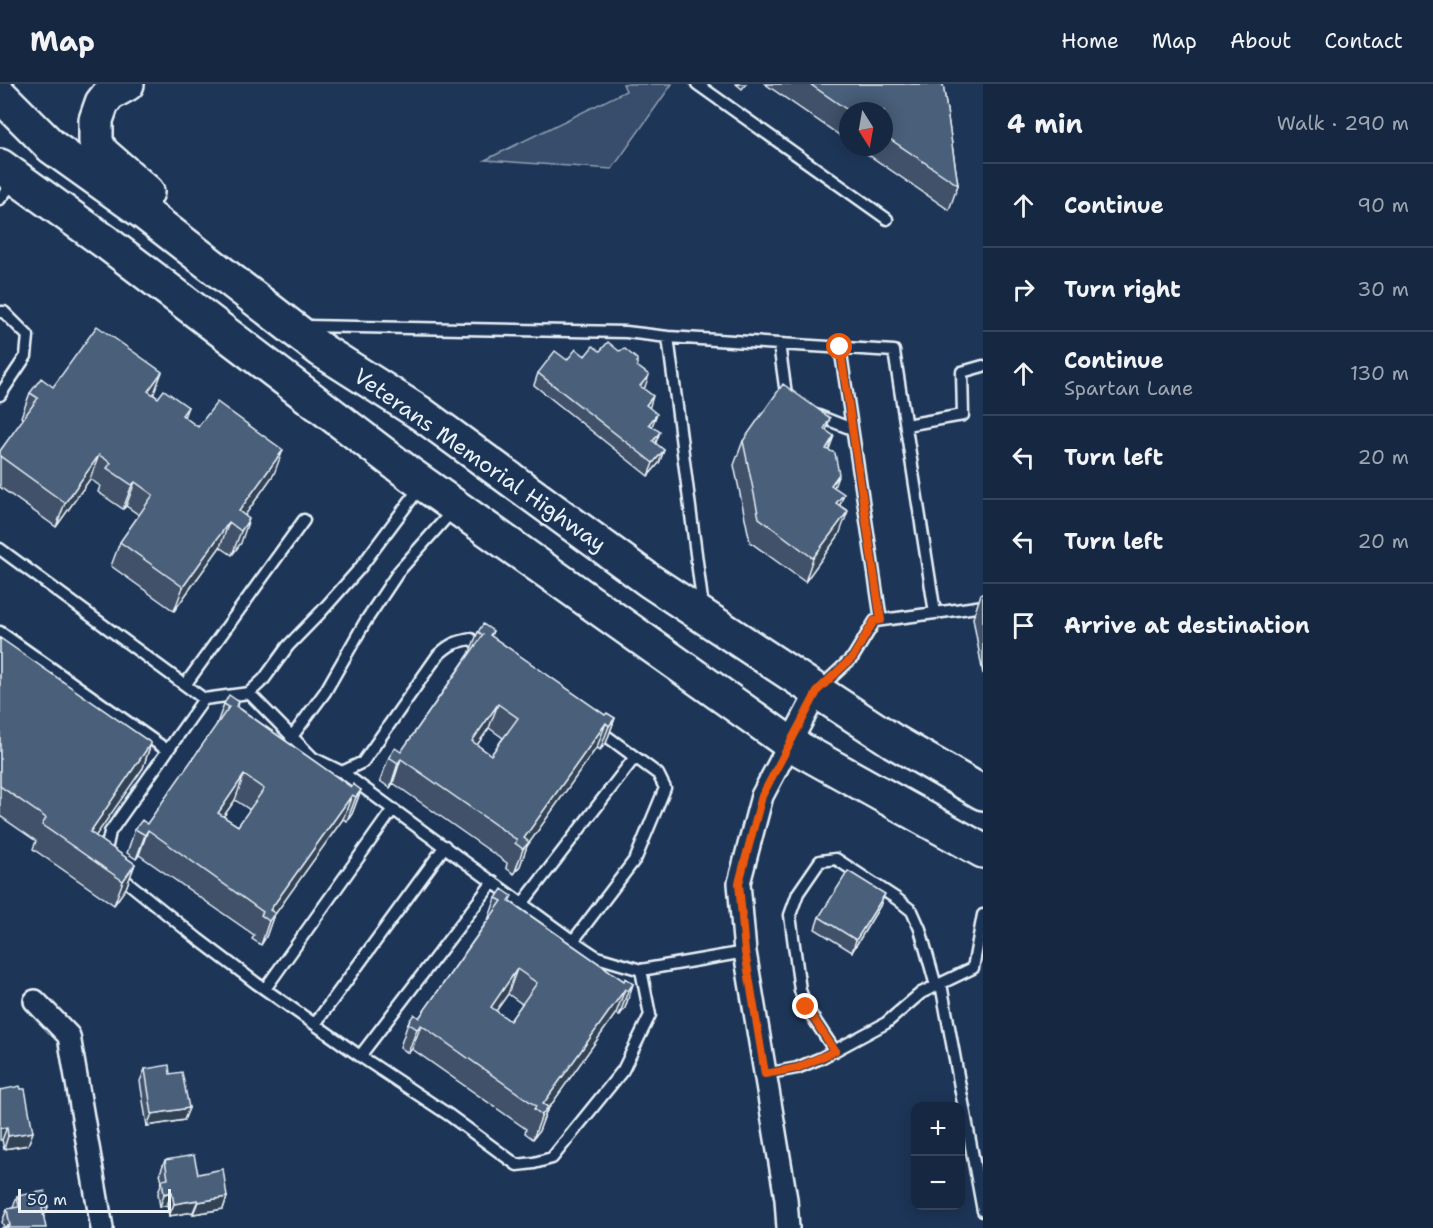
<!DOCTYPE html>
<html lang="en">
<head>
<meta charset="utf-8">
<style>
	body { margin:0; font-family:"Shantell Sans",sans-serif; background:#1f3048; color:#f1f3f6 }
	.controls { position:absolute; right:18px; bottom:18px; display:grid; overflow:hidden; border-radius:12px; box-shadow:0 3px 15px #0003 }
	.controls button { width:54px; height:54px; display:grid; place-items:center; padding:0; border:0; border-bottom:2px solid #35445a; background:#162841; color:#f1f3f6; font:30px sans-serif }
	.compass { position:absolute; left:839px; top:18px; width:54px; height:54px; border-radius:50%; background:#162841; box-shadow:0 3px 15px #0003; rotate:169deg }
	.scale { position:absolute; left:18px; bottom:15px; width:153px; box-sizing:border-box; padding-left:6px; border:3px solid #e8f1f8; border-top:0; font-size:16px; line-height:21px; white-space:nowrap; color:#e8f1f8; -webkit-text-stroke:4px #1d3557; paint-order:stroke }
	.stop { position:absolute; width:18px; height:18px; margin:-14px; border:4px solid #ea580c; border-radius:50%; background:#fff }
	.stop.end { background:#ea580c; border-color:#fff; box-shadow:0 2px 6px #0008 }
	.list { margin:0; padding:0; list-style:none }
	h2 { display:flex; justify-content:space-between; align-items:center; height:78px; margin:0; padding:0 24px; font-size:26px }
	h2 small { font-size:20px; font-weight:400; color:#9ea6b1 }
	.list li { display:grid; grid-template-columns:39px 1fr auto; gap:18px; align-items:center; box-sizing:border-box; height:84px; padding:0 24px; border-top:2px solid #35445a }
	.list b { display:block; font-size:22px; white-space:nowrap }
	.list p { margin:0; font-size:20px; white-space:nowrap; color:#9ea6b1 }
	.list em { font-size:20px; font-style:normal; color:#9ea6b1 }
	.icon { flex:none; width:33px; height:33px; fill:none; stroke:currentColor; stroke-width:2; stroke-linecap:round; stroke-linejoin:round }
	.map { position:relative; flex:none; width:983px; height:1144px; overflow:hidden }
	header { display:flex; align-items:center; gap:36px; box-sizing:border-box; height:84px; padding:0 30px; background:#162841; border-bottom:2px solid #35445a }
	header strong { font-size:28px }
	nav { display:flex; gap:33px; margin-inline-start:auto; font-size:21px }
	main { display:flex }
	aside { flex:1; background:#162841 }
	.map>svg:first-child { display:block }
	.green { fill:#374d6c; stroke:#909fb2; stroke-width:1.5 }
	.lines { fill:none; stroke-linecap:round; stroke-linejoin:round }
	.service-casing { stroke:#e8f1f8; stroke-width:15 }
	.minor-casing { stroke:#e8f1f8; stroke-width:26 }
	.trunk-casing { stroke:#e8f1f8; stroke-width:38 }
	.service { stroke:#1d3557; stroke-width:10 }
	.minor { stroke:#1d3557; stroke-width:21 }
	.trunk { stroke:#1d3557; stroke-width:33 }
	.wall { fill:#3f5169; stroke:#e8f1f8; stroke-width:1.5; fill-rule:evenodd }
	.shaded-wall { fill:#334255; stroke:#e8f1f8; stroke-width:1.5 }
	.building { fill:#495e7a; stroke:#e8f1f8; stroke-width:1.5; fill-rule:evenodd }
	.route { stroke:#ea580c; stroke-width:8 }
	.labels { text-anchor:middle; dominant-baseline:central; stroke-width:4.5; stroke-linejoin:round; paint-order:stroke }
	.street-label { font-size:22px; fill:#e8f1f8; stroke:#1d3557 }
</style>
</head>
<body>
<header>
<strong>Map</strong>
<nav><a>Home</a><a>Map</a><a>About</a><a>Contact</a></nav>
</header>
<main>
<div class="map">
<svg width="983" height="1144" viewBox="0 0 983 1144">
	<rect width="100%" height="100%" fill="#1d3557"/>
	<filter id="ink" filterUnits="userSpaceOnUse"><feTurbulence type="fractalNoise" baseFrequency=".0167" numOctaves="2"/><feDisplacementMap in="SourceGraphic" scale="12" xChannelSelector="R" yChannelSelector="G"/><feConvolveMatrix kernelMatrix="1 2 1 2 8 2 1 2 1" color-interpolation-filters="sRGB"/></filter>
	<g filter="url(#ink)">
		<path class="green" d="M623,0h49l-60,85 -127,-9 141,-69z"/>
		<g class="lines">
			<g class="service-casing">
				<path id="service" d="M697,0l190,135
					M0,115l15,-19
					M0,228h4l24,24 -2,20 -26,39
					M305,242l321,6 42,5 226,14 41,262 -60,8 -22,36 -33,31
					M668,253l35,271
					M779,260l8,57
					M840,263l41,273
					M816,331l36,14
					M906,341l57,-10 -1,-43 21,-6
					M0,465l204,150 45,-6 15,-14 24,-33 33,-34 39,-44 61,-82
					M935,529l48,-7
					M0,548l167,118
					M185,601l119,-165
					M249,609l64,65 29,14 21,-10 75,-107c12,-11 17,-13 33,-16l13,10
					M291,654l34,-46 40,-70 34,-51 55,-62
					M342,688l231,169 63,-83 29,-70 -7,-14 -61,-45
					M106,773l-1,-2 5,-23 94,-133
					M119,791l7,6 72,58 58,44 104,73 89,59 68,50 17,-2 18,-5 71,-88 27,-55 -9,-45 -44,-13 -24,-16
					M522,820l113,-147
					M641,886l104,-18
					M941,900l42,227
					M265,905l128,-180
					M315,940l130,-178
					M835,967l-29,-44 -6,-17 -10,-75 8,-22 22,-32 16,-2 61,40 15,12 8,18 16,57
					M360,972l133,-174
					M765,990l32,-6 24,-10 65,-35 35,-30 52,-25 10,-53"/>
			</g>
			<g class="minor-casing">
				<path id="minor" d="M35,917l34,35 33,192
					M788,1144l-2,-29 -41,-247 -6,-69 23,-87 56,-106"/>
			</g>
			<g class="trunk-casing">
				<path id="trunk" d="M127,0l-18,10 -7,9 -6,17v22l6,11 45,39
					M0,11l52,52 91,65 178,138 99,63 230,168 243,160 90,52
					M0,82l107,77 304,232 378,268 194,108"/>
			</g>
			<use href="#service" class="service"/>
			<use href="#minor" class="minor"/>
			<use href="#trunk" class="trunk"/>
		</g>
		<path class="wall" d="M736,0h10l-4,5z
			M765,0h178l15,101 -9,25 -92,-63h27v-36h-36v30z
			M600,267l37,15 8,21 -1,2 5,19 7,36 8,6 -5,13 -11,13 -114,-91 4,-12 29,-13z
			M53,303l101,8 4,3 30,9 -4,10 14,10 76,47 -29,41 -4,28 -9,12 -12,-8 -46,64 -63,-45 9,-24 19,-27 -13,-9 -3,3 -25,-17 2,-6 -10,-7 -34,48 -56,-40v-36l24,-32 -3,-2 9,-24z
			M830,334l-4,13 8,56 6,18 -1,30 -34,47 -55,-40 -16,-77 9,-24z
			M981,510h2v80l-10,-56z
			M493,547l-2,5 114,79 10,3 -9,25 -6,7 -3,-3 -70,99 -7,20 -6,8 -8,-6 1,-5 -114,-80 -3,5 -10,-7 9,-24 12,-5 68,-98 9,-22zM489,644l14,10 -12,17 -14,-10z
			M0,554l151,105 -8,25 -48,68 40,28 -9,24 -12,17 -81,-56 3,-8 -36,-25z
			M239,618l-1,5 113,80 10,3 -9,24 -5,7 -4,-2 -70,98 -7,20 -5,8 -9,-6 2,-4 -115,-80 -3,4 -9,-6 8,-24 12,-5 69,-98 8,-22zM235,716l15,10 -12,16 -15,-9z
			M496,814l14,3 114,80 9,3 -8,24 -6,8 -3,-3 -70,99 -7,19 -6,8 -8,-6 1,-4 -114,-80 -4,4 -8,-6 8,-24 11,-5 69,-98zM508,910l14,10 -12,17 -14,-10z
			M880,822l-28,46 -37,-23 4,-12z
			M145,985l25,5 19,34 -5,12 -37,6 -7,-45z
			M0,1006l33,42 -5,13 -24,4 -2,-9z
			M165,1076l33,14 29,23 -4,12 -30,5v-2l-24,4 -2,-11 -7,2 -2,-14 4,-12 -2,-8z
			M17,1112l27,20 -40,11 -2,-5 5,-13 6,-1z"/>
		<path class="shaded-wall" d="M162,288l-9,24 -5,-5z
			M649,291l-4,12 -9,12 4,-13z
			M653,312l-4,13 -3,-4z
			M657,330l-5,12 -3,-2z
			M660,348l-5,13 -2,-4z
			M834,352l-9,24 1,-11z
			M283,366l-9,24 -38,54 3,-17z
			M664,366l-5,13 -11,13 5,-13z
			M99,371l-9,24 -34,48 9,-24z
			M839,390l-9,24 1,-13z
			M135,398l-9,24 -3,3 9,-24z
			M844,410l-9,24 1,-15z
			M848,427l-9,24 -34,47 8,-24z
			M249,435l-8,24 -9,12 9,-24z
			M229,438l-9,25 -46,64 9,-24z
			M498,620l-9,24 -26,37 9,-24z
			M615,634l-9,25 -6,7 9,-24z
			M606,639l-9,24 -70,99 -7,20 -6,8 9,-25 1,-11z
			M151,659l-8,25 -60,86 7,-22z
			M401,675l-8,24 -3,5 8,-25z
			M244,691l-9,25 -26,37 9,-24z
			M361,706l-9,24 -5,7 9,-24z
			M352,711l-9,24 -70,98 -7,20 -5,8 8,-24 1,-11z
			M148,746l-9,25 -3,4 9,-24z
			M135,780l-9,24 -12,17 9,-24z
			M885,810l-5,12 -28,46 4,-12z
			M517,885l-9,25 -26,37 9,-24z
			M633,900l-8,24 -6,8 9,-25z
			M625,905l-9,24 -70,99 -7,19 -6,8 9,-24 1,-11z
			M421,941l-9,24 -4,4 9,-24z
			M189,1024l-5,12 -37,6 5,-12z
			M7,1043l-5,13h-2v-12z
			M33,1048l-5,13 -24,4 4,-13z
			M172,1108l-5,13 -7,2 4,-13z
			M227,1113l-4,12 -30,5 5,-12z
			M198,1116l-5,12 -24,4 5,-12z
			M48,1123l-5,12 -1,-11z"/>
		<path class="building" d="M810,0h133l15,101 -74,-50v-24h-35z
			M97,242l65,46 -14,19 10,7 6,-8 24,17 -6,8 16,12 19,-25 66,48 -44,61 10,8 -8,12 -12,-9 -46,65 -63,-45 33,-47 -18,-13 -3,3 -25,-17 4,-5 -12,-8 -34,48 -65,-47v-5l38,-53 -8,-5 11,-15 12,9z
			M608,258l11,9 6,-2 12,10v7l12,9 -9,11 13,10 -7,9 11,9 -8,10 11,8 -7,9 11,9 -11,13 -115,-90 17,-22 12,9 9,-11 9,7 8,-10 7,5z
			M783,300l47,34 -6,11 10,7 -8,13 9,4 4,21 -8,11 13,9 -8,9 12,8 -35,47 -54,-40 -16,-77z
			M483,540l10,7 -3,4 115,80 2,-2 8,5 -6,8 -3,-3 -82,115 5,4 -6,7 -8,-6 2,-3 -116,-81 -3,4 -9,-6 6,-9 6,4 82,-117 -5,-3zM498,620l20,14 -27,37 -19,-14z
			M0,554l151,105 -61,89 45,32 -12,17 -81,-56 4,-7 -46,-32z
			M229,611l10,7 -3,4 115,81 2,-3 8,6 -5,7 -4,-2 -82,115 5,3 -6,8 -8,-6 2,-3 -115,-82 -3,5 -10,-6 7,-9 5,4 82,-117 -5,-3zM244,691l20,14 -26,37 -20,-13z
			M848,787l37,23 -29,46 -37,-23z
			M502,805l10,7 -3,5 115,80 1,-3 8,6 -5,7 -3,-2 -82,115 5,3 -6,8 -8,-6 2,-3 -115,-81 -4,4 -9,-6 6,-9 5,4 83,-117 -6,-3zM517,885l20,14 -27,38 -19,-14z
			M169,981l1,9 12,-2 7,36 -37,6 -7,-45z
			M20,1002l1,3h4l8,43 -25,4 -1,-9 -7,1v-38z
			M194,1071l4,19 25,-5 4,28 -29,5v-2l-24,4 -2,-12 -8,2 -2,-14 6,-1 -3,-19z
			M45,1107l3,16 -6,1 4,20h-45l9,-2 -3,-17 12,-2 -2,-11z"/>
	</g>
	<g class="lines" filter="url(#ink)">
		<path class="route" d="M806,923l29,44 -38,17 -32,6 -20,-122 -6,-69 23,-87 56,-106 35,-33 21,-36 7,-1 -41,-273"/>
	</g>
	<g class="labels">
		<g class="street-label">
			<text transform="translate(480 376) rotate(35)">Veterans Memorial Highway</text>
		</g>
	</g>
</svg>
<div class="controls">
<button>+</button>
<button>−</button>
</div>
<svg class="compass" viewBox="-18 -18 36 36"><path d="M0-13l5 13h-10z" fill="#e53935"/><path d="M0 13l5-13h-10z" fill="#9ea6b1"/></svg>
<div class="scale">50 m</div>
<div class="stop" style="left:840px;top:263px"></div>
<div class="stop end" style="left:806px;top:923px"></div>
</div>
<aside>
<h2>4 min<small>Walk · 290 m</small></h2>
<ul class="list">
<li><svg class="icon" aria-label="ahead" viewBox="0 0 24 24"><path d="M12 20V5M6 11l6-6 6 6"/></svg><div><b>Continue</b></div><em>90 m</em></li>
<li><svg class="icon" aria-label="right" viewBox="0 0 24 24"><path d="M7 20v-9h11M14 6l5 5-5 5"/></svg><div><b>Turn right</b></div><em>30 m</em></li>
<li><svg class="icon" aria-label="ahead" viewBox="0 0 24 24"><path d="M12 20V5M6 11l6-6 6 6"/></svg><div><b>Continue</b><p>Spartan Lane</p></div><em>130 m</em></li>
<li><svg class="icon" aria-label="left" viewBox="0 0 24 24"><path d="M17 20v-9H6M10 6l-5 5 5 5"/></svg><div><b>Turn left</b></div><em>20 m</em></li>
<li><svg class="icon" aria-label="left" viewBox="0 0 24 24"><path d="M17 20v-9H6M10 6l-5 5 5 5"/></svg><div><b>Turn left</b></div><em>20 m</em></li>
<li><svg class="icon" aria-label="arrive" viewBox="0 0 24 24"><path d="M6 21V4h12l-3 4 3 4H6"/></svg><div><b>Arrive at destination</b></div></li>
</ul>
</aside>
</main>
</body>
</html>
